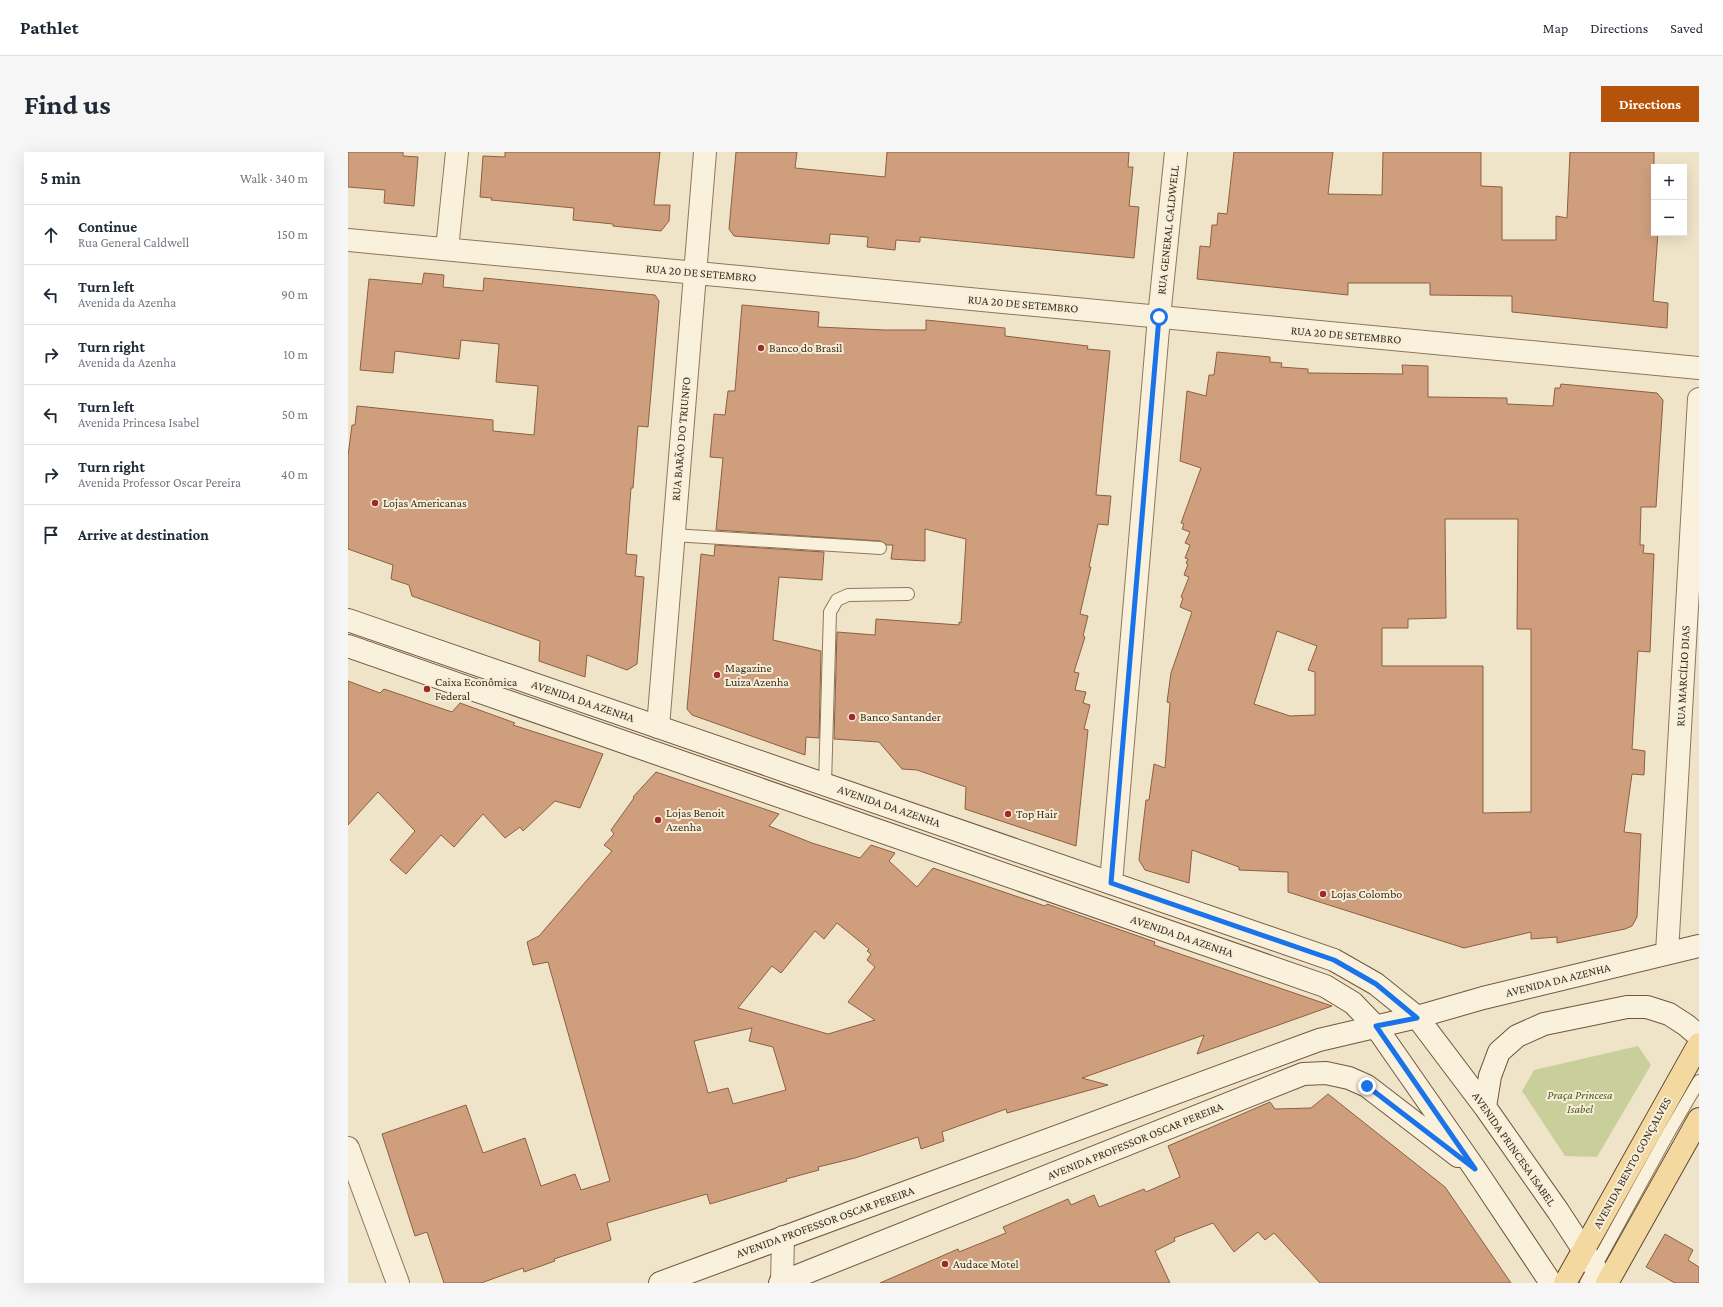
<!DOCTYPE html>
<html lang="en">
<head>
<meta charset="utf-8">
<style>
	body { margin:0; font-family:"Crimson Pro",serif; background:#f6f6f7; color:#1f2937 }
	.controls { position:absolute; right:12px; top:12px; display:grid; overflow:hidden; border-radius:0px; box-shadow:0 4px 16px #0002 }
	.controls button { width:36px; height:36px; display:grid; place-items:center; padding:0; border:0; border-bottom:1px solid #e0e1e3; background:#fff; color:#1f2937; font:20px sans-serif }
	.stop { position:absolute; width:12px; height:12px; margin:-9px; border:3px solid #1a73e8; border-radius:50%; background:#fff }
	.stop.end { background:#1a73e8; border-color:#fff; box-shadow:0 1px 4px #0008 }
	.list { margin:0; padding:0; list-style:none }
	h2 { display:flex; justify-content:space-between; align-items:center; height:52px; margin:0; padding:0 16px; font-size:17px }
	h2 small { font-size:13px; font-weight:400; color:#747a83 }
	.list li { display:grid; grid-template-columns:26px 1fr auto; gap:12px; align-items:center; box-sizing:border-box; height:60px; padding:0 16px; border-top:1px solid #e0e1e3 }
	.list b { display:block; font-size:15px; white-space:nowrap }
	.list p { margin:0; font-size:13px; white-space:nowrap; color:#747a83 }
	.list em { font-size:13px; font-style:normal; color:#747a83 }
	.icon { flex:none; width:22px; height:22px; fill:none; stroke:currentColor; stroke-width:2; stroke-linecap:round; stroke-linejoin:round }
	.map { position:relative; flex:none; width:1351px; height:1131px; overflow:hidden; border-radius:0px }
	header { display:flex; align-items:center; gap:24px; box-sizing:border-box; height:56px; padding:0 20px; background:#fff; border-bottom:1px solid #e0e1e3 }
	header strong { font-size:19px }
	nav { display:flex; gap:22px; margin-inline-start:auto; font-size:14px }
	.intro { display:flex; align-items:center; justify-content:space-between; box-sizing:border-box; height:96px; padding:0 24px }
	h1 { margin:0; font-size:28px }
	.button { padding:10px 18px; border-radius:0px; background:#b45309; color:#fff; font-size:14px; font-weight:700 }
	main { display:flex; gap:24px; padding:0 24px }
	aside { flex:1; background:#fff; border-radius:0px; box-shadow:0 4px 16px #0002 }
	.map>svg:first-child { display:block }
	.green { fill:#c9cf9b }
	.building { fill:#cf9f7d; stroke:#8d5f41; fill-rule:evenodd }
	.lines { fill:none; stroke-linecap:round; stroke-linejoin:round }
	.service-casing { stroke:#8d765c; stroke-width:14 }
	.minor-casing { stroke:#8d765c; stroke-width:24 }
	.tertiary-casing { stroke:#8d765c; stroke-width:24 }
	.secondary-casing { stroke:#6f573f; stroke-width:24 }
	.primary-casing { stroke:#5b4430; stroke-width:24 }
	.service { stroke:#faf1dc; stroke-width:12 }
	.minor { stroke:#faf1dc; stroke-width:22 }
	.tertiary { stroke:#faf1dc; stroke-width:22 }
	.secondary { stroke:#faf1dc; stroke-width:22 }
	.primary { stroke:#f3d9a0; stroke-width:22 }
	.route { stroke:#1a73e8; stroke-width:5 }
	.poi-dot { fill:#9e2a2b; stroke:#f7eed8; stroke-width:1.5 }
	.labels { text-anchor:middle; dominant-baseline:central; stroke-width:4; stroke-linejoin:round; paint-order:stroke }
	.street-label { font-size:12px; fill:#3d2e20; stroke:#f7eed8 }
	.poi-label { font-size:12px; fill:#3d2e20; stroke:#f7eed8; text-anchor:start }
	.park-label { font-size:12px; font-style:italic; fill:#4d5a26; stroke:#f7eed8 }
</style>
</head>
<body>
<header>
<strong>Pathlet</strong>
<nav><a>Map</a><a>Directions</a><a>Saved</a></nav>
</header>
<div class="intro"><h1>Find us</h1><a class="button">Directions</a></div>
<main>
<aside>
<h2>5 min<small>Walk · 340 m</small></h2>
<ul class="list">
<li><svg class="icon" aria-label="ahead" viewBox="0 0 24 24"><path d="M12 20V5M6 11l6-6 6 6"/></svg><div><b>Continue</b><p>Rua General Caldwell</p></div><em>150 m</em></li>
<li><svg class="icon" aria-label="left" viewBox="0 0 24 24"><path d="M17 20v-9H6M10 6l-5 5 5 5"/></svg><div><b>Turn left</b><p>Avenida da Azenha</p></div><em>90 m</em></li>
<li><svg class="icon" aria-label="right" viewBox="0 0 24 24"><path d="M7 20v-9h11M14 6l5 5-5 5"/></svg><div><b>Turn right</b><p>Avenida da Azenha</p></div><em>10 m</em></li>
<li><svg class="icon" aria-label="left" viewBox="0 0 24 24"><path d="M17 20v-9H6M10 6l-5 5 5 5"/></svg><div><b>Turn left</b><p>Avenida Princesa Isabel</p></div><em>50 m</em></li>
<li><svg class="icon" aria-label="right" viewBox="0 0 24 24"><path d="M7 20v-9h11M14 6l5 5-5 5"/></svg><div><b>Turn right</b><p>Avenida Professor Oscar Pereira</p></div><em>40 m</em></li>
<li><svg class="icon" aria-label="arrive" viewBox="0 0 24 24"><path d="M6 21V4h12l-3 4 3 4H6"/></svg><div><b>Arrive at destination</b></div></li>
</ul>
</aside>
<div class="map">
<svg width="1351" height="1131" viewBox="0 0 1351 1131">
	<rect width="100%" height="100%" fill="#f0e4c8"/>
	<path class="green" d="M1290,894l13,19 -54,92 -32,-1 -43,-65 12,-21z"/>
	<path class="building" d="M0,0h55v4l15,1 -4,49 -30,-3 1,-13 -37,-3z
		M157,0h155l-6,53h16l-1,16 -8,10 -48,-5v-2l-40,-4 1,-12 -83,-8 1,-2 -12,-1 3,-41 22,1z
		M388,0h61l-2,16 90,9 2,-25h242l-1,15h5l-4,39 10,1 -5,51 -214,-21v5l-24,-2 -1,10 -28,-3 1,-10 -38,-3 -1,10 -95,-8 -5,-7z
		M886,0h99l-5,42 54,1 1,-43h98v34l21,1v53h54v-24l11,2 3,-66h84v81h4l-5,68 15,2 -1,25 -155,-16v-16l-82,-1v-12h-82v12l-151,-16 3,-33 10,1 2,-22h5l1,-12 9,1z
		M76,121l20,2 -1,12 40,4 1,-13 171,17 4,6 -11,126 -10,-1 -5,62h-2l-5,66 11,1 -2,21 9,1 -7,87 -10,6 -40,-15 -2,22 -46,-16 1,-20 -128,-45 -3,-11 -18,-6 2,-14 -45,-16v-93l4,-31h3l2,-19 136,14v11l41,4 4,-49 -42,-4 3,-38 -38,-4 -2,19 -64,-8 -2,22 -33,-3 9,-91 53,5z
		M394,153l77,7 -1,15 67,3h41v-10l79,8v8l83,10 -1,3 23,2 -14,144 15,1 -3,29 -10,-1 -9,43h2l-11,47 8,2 -5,20 2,1 -11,35 5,1 -4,17 11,2 -3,11 7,2 -6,24 4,1 -12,116 -111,-37 1,-22 -49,-17 -15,-1 -23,-27 -45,-3 3,-107 38,3 1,-16 83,6v-3l2,1 5,-84 -41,-10v32l-34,-2 2,-14h-6l-7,-4 -164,-11 7,-72 -13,-1 4,-43 11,1 3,-24h7z
		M869,200l53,5v5l12,1 -1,4 27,2v4l95,1 -1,-9 26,1v31l79,1v6l46,2 2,-18h5l1,-4 96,9 6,7 -7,107h-15l-1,38h4l-1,8 11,1 -4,98 -12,-1 -6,98 13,2 -1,24 -12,-1 -8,58 17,2 -4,83 -5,9 -7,3 -68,14v-6l-26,2v-7l-67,16 -176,-56v-20l-49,-2v-3l-47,-17 -3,33 -44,-13 -6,-10 7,-60h3l5,-36 11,4 5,-65 -3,-1 4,-29 21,-61 -12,-5 3,-9 -2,-1 8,-20 -5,-2 4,-11 -2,-1 2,-4 -3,-1 5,-13 -5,-2 5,-11 -8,-3 2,-5 -3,-1 20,-55 -21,-7 7,-70 19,5 3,-21h5zM1097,367h73l-1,110h14v183l-48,1v-147h-101v-38h26v-9l38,-1zM929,479l40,15 -9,24 7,2v43l-25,1 -36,-12z
		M367,393l109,7 -2,28 -43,-3 -6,63 48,11 -2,87 -13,-1 -1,18 -113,-40 -5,-6 14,-155 13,2z
		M0,529l32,12 4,-4 68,23 8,-9 55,20 -2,2 90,29 -23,54 -25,-7 -32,30 -3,-4 -15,11 -22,-24 -29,33 -13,-12 -35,39 -16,-14 25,-29 -37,-39 -30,33z
		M308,620l123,42 -10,12 43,17 48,15 11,-13 24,8 -6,8 28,26 16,-19 112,38 2,-2 108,38 -1,3 178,61 -135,48 7,-19 -122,43 26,7 -101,28 -1,-4 -64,23 2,9 -23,8 -3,-12 -63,21 -37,9 1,3 -33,9 1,2 -77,23 -3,-10 -100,29 4,17 -57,19 1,2 -31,11 -1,-4 -42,15h-37l-17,-51 -12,4 -33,-102 84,-29 17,48 42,-15 16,48 34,-12 6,16 29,-9 -62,-219 -15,3 -6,-23 12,-6 73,-85 -8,-6 10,-11 -3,-4 23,-32 -1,-1zM489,771l32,26 -2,2 4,3 -4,6 8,7 -27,35 27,18 -47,14 -90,-26 34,-42 9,7 34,-42 9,8zM404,876l-3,13 24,6 13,43 -53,14 -5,-16 -20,5 -14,-52z
		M980,942l117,93 66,96h-191l-46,-50 -9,7 -7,-8 -24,20 -21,-29 -39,15 1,3 -20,10 15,32h-290l78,-34 1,3 47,-19 -3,-6 65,-28 3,6 23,-10 5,12 45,-18 2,3 34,-15 -12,-31 102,-44 5,7 36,-1z
		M1317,1082l28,16 -5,10 11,7v16h-24l-29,-16z"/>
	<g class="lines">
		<g class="service-casing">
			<path id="service" d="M325,383l207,13
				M477,632l5,-172 7,-12 11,-5 60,-1
				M1238,1131l83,-151 30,-51"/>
		</g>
		<g class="minor-casing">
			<path id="minor" d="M0,88l1351,128
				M99,97l10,-97
				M310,575l47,-575
				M1319,801l32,-554
				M434,1131l1,-46"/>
		</g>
		<g class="tertiary-casing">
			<path id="tertiary" d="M763,731l48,-566 17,-165
				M0,996l50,135"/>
		</g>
		<g class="secondary-casing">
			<path id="secondary" d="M0,468l986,340 42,24 41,33 68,90 73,104 47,72
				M0,494l977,340 28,17 23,24 99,142 76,114
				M1137,955l5,-31 9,-24 18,-16 27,-12 83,-17h20l22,7 17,11 13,11
				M312,1131l659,-243 98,-23 66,-19 216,-52
				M432,1131l523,-209 23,-1 23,5 18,8 91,70"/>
		</g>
		<g class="primary-casing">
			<path id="primary" d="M1217,1131l134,-239
				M1259,1131l92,-164"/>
		</g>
		<use href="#service" class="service"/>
		<use href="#minor" class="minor"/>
		<use href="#tertiary" class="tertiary"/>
		<use href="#secondary" class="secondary"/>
		<use href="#primary" class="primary"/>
	</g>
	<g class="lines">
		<path class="route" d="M811,165l-48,566 223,77 42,24 41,34 -41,8 99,143 -108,-83"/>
	</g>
	<g class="poi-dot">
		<circle cx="413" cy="196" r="4"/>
		<circle cx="27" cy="351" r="4"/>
		<circle cx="369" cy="523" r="4"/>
		<circle cx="79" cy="537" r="4"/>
		<circle cx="504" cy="565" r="4"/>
		<circle cx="660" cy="662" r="4"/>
		<circle cx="310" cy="668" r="4"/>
		<circle cx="975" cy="742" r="4"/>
		<circle cx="597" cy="1112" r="4"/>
	</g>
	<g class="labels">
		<g class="street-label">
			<text transform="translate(820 78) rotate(-84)">RUA GENERAL CALDWELL</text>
			<text transform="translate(353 121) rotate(5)">RUA 20 DE SETEMBRO</text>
			<text transform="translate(675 152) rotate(5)">RUA 20 DE SETEMBRO</text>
			<text transform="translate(998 183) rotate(5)">RUA 20 DE SETEMBRO</text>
			<text transform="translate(333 287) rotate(-85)">RUA BARÃO DO TRIUNFO</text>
			<text transform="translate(1335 524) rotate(-87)">RUA MARCÍLIO DIAS</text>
			<text transform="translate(235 549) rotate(19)">AVENIDA DA AZENHA</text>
			<text transform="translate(541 654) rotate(19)">AVENIDA DA AZENHA</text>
			<text transform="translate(834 784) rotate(19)">AVENIDA DA AZENHA</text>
			<text transform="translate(1210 828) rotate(-14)">AVENIDA DA AZENHA</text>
			<text transform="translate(787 989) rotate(-22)">AVENIDA PROFESSOR OSCAR PEREIRA</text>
			<text transform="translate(1166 997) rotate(55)">AVENIDA PRINCESA ISABEL</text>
			<text transform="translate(1284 1011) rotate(-61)">AVENIDA BENTO GONÇALVES</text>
			<text transform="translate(477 1070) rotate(-20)">AVENIDA PROFESSOR OSCAR PEREIRA</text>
		</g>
		<g class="poi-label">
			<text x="421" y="196">Banco do Brasil</text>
			<text x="35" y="351">Lojas Americanas</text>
			<text x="377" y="516">Magazine<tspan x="377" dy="14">Luiza Azenha</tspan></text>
			<text x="87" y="530">Caixa Econômica<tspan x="87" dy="14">Federal</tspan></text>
			<text x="512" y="565">Banco Santander</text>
			<text x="318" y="661">Lojas Benoit<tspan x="318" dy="14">Azenha</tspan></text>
			<text x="668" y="662">Top Hair</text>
			<text x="983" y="742">Lojas Colombo</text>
			<text x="605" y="1112">Audace Motel</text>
		</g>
		<g class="park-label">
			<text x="1232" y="943">Praça Princesa<tspan x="1232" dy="14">Isabel</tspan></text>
		</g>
	</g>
</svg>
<div class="controls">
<button>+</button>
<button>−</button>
</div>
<div class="stop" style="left:811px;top:165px"></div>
<div class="stop end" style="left:1019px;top:934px"></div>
</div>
</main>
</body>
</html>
